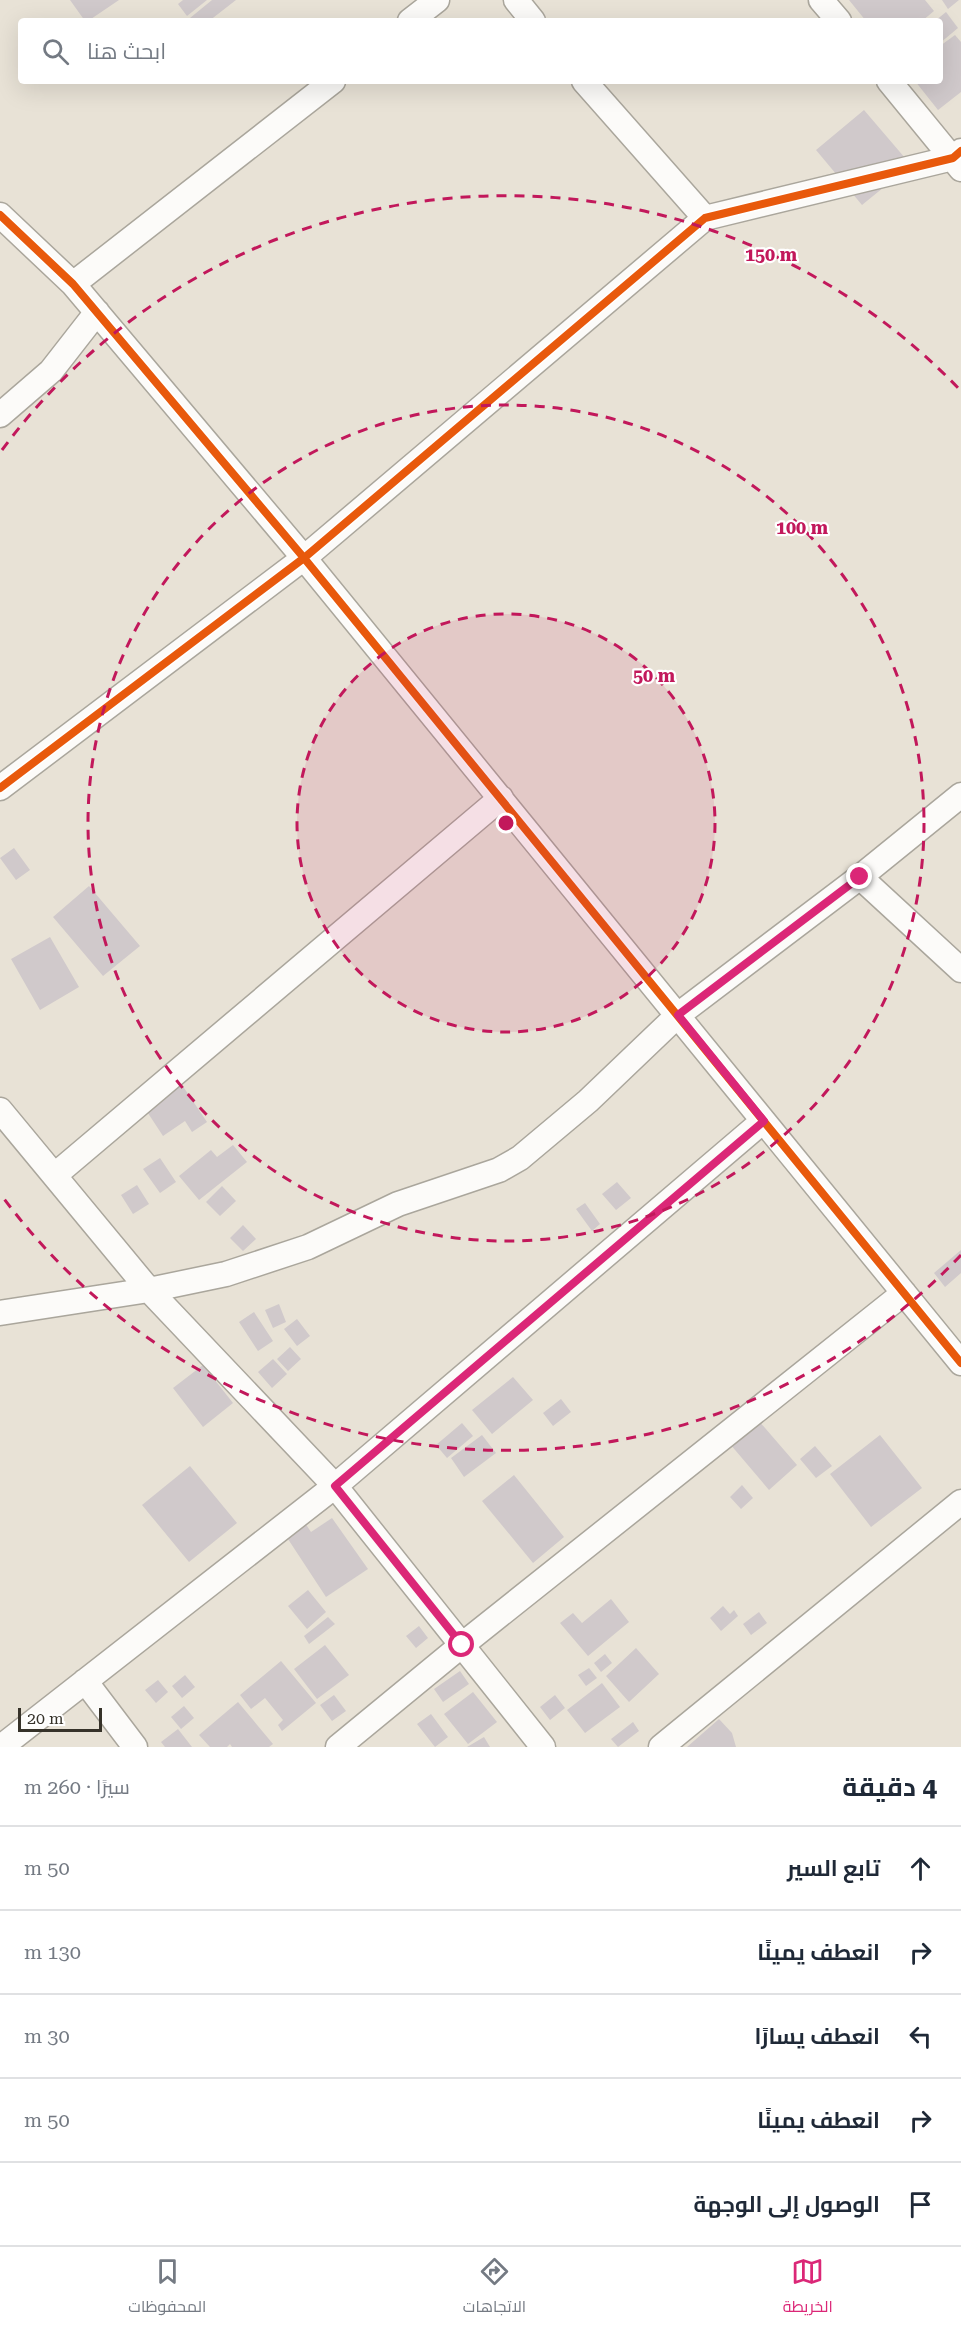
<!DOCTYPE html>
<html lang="ar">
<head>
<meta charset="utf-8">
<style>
	body { margin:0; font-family:"Roboto Serif",Cairo,serif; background:#f2f2f3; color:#1f2937; direction:rtl }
	.scale { position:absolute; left:18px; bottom:15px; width:84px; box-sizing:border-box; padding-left:6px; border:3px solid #363229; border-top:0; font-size:16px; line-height:21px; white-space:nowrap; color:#363229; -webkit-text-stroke:4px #fff; paint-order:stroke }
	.stop { position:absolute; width:18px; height:18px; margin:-14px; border:4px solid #db2777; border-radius:50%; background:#fff }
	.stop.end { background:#db2777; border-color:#fff; box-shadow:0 2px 6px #0008 }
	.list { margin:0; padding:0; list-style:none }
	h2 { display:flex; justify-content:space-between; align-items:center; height:78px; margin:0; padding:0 24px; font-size:26px }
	h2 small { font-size:20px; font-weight:400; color:#747a83 }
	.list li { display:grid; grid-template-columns:39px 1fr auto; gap:18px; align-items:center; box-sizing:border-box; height:84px; padding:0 24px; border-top:2px solid #e0e1e3 }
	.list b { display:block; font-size:22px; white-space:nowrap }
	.list em { font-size:20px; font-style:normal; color:#747a83 }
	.icon { flex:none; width:33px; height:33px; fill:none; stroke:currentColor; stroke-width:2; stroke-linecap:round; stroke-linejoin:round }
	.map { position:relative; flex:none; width:961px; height:1747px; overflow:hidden; direction:ltr }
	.search { position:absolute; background:#fff; box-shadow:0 6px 24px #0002; left:18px; right:18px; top:18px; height:66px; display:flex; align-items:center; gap:15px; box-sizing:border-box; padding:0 21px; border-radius:6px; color:#747a83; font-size:22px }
	.sheet { height:498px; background:#fff }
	nav { display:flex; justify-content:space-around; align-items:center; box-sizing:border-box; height:84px; border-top:2px solid #e0e1e3; background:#fff; font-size:16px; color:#747a83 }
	nav a { display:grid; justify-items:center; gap:3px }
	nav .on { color:#db2777 }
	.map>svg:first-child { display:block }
	.building { fill:#d0c9cb }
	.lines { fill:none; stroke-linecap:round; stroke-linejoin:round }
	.minor-casing { stroke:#aaa69c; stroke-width:27 }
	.minor { stroke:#fcfbf9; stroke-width:24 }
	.cycleway-casing { stroke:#fff; stroke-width:11 }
	.cycleway { stroke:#e8590c; stroke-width:8 }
	.route { stroke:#db2777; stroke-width:8 }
	.ring { fill:none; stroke:#c2185b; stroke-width:3; stroke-dasharray:10 8 }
	.centre { fill:#c2185b; stroke:#fff; stroke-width:3 }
	.ring-label { font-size:18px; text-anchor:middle; font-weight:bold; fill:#c2185b; stroke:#fff; stroke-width:4.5; stroke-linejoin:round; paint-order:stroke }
</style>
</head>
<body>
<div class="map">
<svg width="961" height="1747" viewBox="0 0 961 1747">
	<rect width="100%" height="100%" fill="#e8e2d6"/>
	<path class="building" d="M70,0h49l-31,21h-3z
		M183,0h24l-20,16 -9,-12z
		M212,0h24l-27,21h-17l-2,-3z
		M849,0h76l9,11 -12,10h-56z
		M942,0h17l-11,9z
		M946,12l12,16 -18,15v-22h-5z
		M955,35l6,7v50l-23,18 -23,-29h25v-35z
		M864,110l47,55 -49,40 -46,-55z
		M14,848l16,22 -14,10 -16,-22z
		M89,886l51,60 -37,30 -50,-59z
		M50,937l29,50 -39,23 -29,-51z
		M178,1079l29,43 -15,10 -7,-11 -22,15 -21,-32z
		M233,1145l14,17 -48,38 -20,-24 32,-26 6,7z
		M160,1158l16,24 -16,11 -17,-24z
		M617,1182l14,16 -15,12 -14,-16z
		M137,1185l12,19 -16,10 -12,-19z
		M222,1186l14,15 -16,15 -14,-14z
		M585,1203l15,21 -8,7 -16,-22z
		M243,1225l13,14 -13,12 -13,-13z
		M961,1250v23l-16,14 -11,-14z
		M279,1304l7,18 -13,6 -8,-18z
		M254,1312l19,29 -15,10 -19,-29z
		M297,1319l13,17 -13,10 -13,-17z
		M290,1347l11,12 -13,12 -11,-12z
		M273,1359l14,15 -15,14 -14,-16z
		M203,1365l30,38 -30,24 -30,-39z
		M513,1377l20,23 -41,34 -20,-24z
		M561,1399l10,13 -18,14 -10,-13z
		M758,1420l39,45 -28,25 -39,-46z
		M462,1423l11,13 -26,22 -11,-13z
		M482,1435l14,18 -32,24 -13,-19z
		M880,1435l42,53 -51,39 -41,-53z
		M815,1446l17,20 -16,12 -16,-19z
		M190,1466l47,57 -48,39 -47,-57z
		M514,1475l50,62 -31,26 -51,-62z
		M742,1485l11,13 -12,11 -11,-12z
		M332,1518l36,51 -42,28 -40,-61 19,-13 6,9z
		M308,1590l18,22 -19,17 -19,-23z
		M611,1599l18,23 -41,34 -28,-33 13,-10 9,10z
		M723,1606l7,8 4,-4 4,6 -17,15 -11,-13z
		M759,1612l8,11 -16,12 -8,-11z
		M328,1617l7,7 -26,20 -5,-8z
		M419,1626l9,12 -12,10 -10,-12z
		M325,1645l24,30 -32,24 -23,-30z
		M636,1648l23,26 -30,28 -23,-26z
		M605,1654l7,9 -11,9 -7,-9z
		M281,1661l35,42 -34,28 -4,-6 5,-5 -18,-22 -14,11 -11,-14z
		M589,1668l8,10 -11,8 -8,-11z
		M460,1671l9,13 -26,18 -9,-13z
		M185,1675l10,12 -13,11 -10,-12z
		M158,1680l10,12 -12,11 -11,-13z
		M602,1683l18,24 -35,26 -18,-23z
		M473,1692l24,30 -29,22 -24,-30z
		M334,1695l12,16 -14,10 -12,-16z
		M555,1695l10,13 -15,12 -10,-13z
		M238,1702l35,42 -4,3h-37l-2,-3 -3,3h-17l-11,-12z
		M184,1706l10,12 -13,11 -10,-12z
		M431,1714l17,23 -13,10 -18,-23z
		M719,1719l13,14 4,14h-49z
		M633,1722l6,9 -21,16 -7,-8z
		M178,1729l14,18h-27l-4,-5z
		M484,1737l6,10h-23z"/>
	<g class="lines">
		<g class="minor-casing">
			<path id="minor" d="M516,0l17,21
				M821,0l18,21
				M410,21l27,-21
				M584,81l121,137
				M889,81l72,88
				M0,215l73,69 231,274 657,805
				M73,284l260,-203
				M0,415l51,-44 46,-59
				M0,788l304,-230 401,-340 248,-60 8,-7
				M860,877l101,93
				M0,1110l149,180 186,196 208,261
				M55,1175l446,-377
				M0,1313l149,-23 77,-16 82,-27 90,-43 101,-34 21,-12 68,-57 90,-86 182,-138 101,-82
				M85,1681l50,66
				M1,1747l334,-261 428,-365
				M338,1747l124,-102 442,-352
				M661,1747l300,-245"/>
		</g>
		<use href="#minor" class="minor"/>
		<g class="cycleway-casing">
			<path id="cycleway" d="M0,215l73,69 231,274 657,805
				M0,788l304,-230 401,-340 248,-60 8,-7"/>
		</g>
		<use href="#cycleway" class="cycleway"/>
	</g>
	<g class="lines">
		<path class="route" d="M462,1645l-127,-159 429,-365 -86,-106 182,-138"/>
	</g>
	<circle cx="506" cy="823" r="209" fill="#c2185b" fill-opacity=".12"/>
	<g class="ring">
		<circle cx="506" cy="823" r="209"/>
		<circle cx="506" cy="823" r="418"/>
		<path d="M961 1255A627 627 0 0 1 2 1196M2 450A627 627 0 0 1 961 391"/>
	</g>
	<circle cx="506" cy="823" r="9" class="centre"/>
	<g class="ring-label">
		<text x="771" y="261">150 m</text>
		<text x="802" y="534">100 m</text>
		<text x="654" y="682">50 m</text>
	</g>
</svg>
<div class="scale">20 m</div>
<div class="stop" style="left:462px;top:1645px"></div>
<div class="stop end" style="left:860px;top:877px"></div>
<div class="search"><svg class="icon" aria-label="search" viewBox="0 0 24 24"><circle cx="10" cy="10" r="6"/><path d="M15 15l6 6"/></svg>ابحث هنا</div>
</div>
<section class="sheet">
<h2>4 دقيقة<small>سيرًا · 260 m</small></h2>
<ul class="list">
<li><svg class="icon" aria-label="ahead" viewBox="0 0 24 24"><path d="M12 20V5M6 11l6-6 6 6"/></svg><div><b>تابع السير</b></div><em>50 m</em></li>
<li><svg class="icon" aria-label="right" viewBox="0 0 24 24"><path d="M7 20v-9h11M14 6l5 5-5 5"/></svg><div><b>انعطف يمينًا</b></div><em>130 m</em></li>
<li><svg class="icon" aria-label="left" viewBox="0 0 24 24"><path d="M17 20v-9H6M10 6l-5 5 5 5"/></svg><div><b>انعطف يسارًا</b></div><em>30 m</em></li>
<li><svg class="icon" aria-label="right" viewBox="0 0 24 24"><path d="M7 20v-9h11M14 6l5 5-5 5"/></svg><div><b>انعطف يمينًا</b></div><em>50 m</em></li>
<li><svg class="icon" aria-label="arrive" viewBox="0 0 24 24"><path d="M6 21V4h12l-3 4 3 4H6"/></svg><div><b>الوصول إلى الوجهة</b></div></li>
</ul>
</section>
<nav>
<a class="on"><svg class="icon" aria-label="map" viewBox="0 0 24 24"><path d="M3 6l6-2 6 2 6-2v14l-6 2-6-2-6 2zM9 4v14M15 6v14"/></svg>الخريطة</a>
<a><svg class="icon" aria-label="directions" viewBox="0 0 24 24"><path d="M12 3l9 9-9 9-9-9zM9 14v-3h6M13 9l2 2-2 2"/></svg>الاتجاهات</a>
<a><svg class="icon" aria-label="saved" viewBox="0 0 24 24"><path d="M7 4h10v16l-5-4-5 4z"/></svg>المحفوظات</a>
</nav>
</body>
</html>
